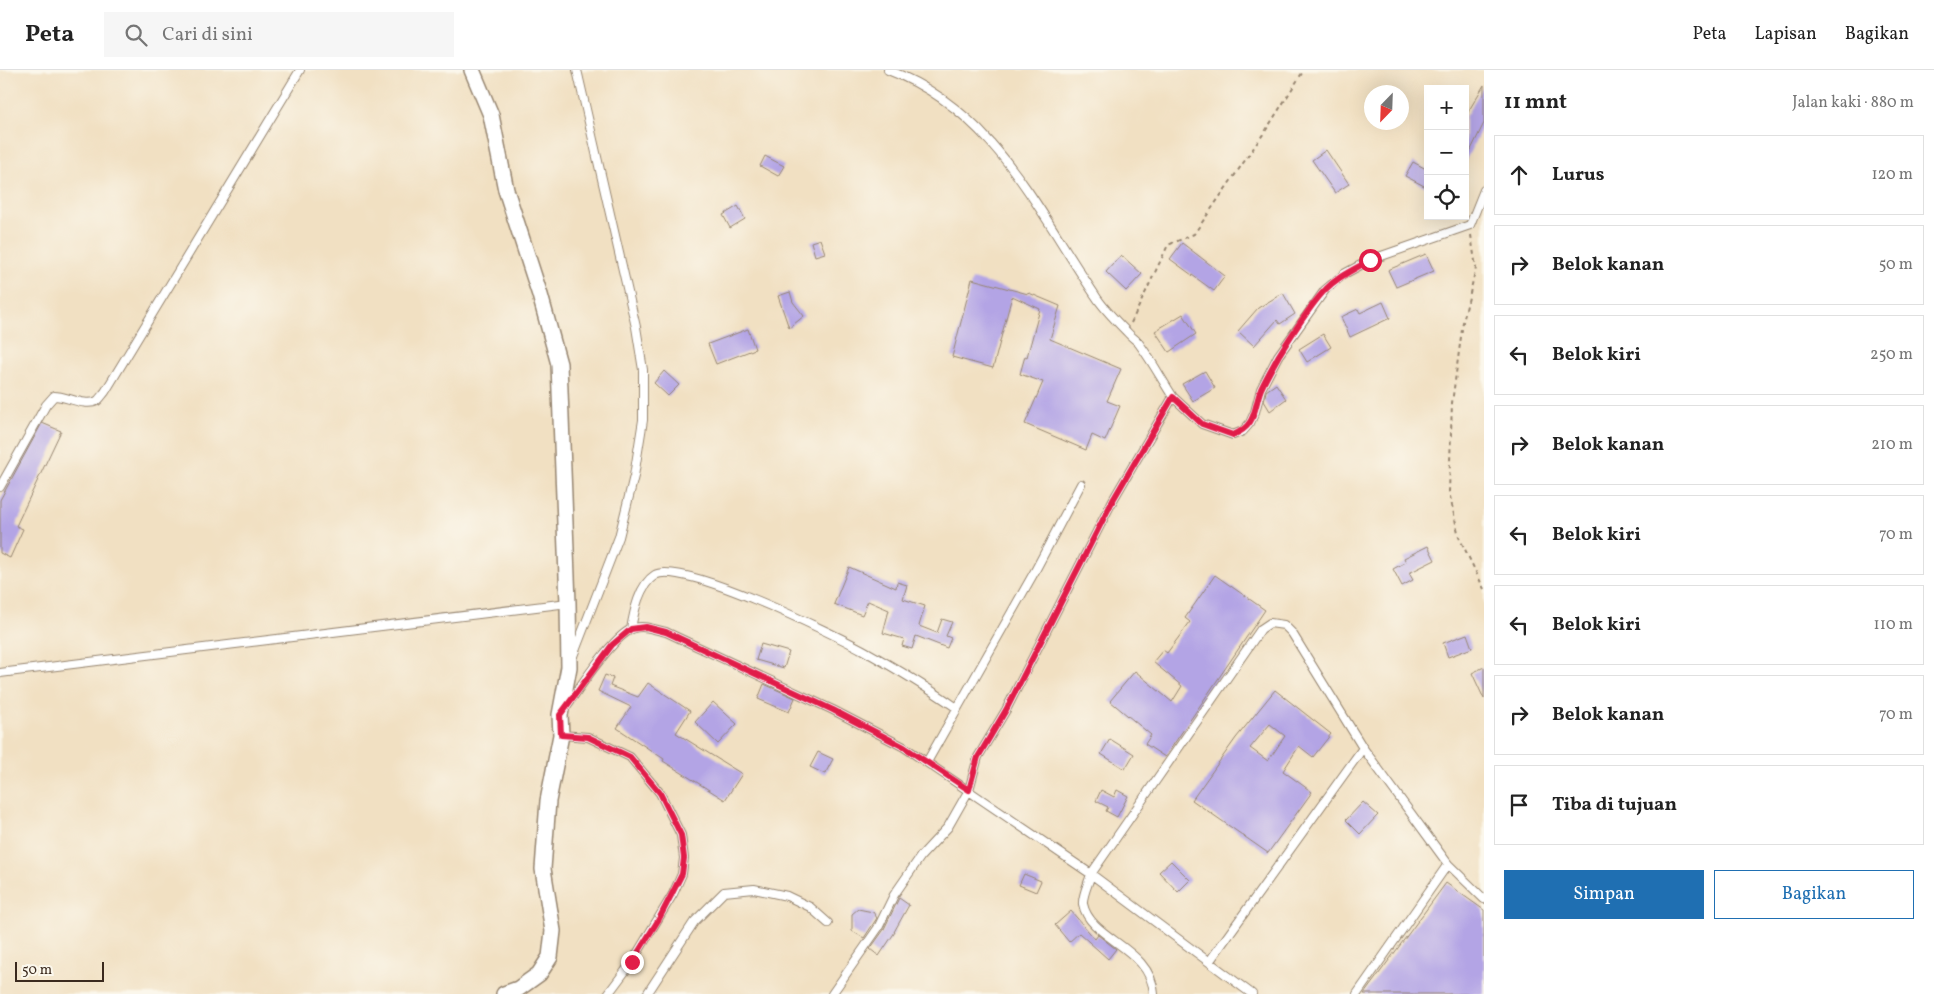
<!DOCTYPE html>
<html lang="id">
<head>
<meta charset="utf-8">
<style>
	body { margin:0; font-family:Vollkorn,serif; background:#f6f6f6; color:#222 }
	.controls { position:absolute; right:15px; top:15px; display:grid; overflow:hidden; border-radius:0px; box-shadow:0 5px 20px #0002 }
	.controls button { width:45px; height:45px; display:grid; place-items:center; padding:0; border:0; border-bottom:1px solid #e0e0e0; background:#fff; color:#222; font:25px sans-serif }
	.compass { position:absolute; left:1364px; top:15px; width:45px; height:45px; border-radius:50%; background:#fff; box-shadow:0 5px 20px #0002; rotate:203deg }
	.scale { position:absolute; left:15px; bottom:12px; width:89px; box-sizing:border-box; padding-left:5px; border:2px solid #3b2a1e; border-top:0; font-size:14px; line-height:18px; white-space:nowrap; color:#3b2a1e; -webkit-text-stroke:4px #fbf7ec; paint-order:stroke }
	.stop { position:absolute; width:15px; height:15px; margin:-11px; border:4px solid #e11d48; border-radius:50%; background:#fff }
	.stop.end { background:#e11d48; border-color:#fff; box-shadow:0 1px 5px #0008 }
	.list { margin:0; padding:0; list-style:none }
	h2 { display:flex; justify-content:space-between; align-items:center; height:65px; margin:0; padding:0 20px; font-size:21px }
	h2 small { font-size:16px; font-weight:400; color:#767676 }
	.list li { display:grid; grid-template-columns:32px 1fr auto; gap:15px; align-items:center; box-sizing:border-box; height:80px; margin:0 10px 10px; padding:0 10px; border:1px solid #e0e0e0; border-radius:0px }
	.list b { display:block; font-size:19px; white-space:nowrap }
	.list em { font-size:16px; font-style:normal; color:#767676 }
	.actions { display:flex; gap:10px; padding:15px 20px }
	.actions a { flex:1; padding:11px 0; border:1px solid #1f6fb2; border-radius:0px; text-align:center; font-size:18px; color:#1f6fb2 }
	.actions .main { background:#1f6fb2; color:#fff }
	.icon { flex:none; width:28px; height:28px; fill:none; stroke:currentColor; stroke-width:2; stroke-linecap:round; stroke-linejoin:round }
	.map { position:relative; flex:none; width:1484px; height:924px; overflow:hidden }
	header { display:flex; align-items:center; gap:30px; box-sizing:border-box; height:70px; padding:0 25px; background:#fff; border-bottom:1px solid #e0e0e0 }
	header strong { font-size:24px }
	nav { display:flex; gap:28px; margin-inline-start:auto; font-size:18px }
	.search { width:350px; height:45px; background:#f6f6f6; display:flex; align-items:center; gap:12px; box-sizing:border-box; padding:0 18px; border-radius:0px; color:#767676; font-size:19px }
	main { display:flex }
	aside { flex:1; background:#fff }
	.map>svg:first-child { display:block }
	.building { fill:#b3a4e5; fill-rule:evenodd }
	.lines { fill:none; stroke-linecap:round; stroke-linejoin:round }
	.lane-casing { stroke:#968570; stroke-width:10 }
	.street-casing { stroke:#968570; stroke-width:18 }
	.path { stroke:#968570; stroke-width:2; stroke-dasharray:4 4; stroke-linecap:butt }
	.lane { stroke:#fff; stroke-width:8 }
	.street { stroke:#fff; stroke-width:15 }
	.route { stroke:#e11d48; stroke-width:6 }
</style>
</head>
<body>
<header>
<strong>Peta</strong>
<div class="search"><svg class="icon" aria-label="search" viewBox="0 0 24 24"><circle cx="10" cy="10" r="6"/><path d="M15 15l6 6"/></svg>Cari di sini</div>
<nav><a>Peta</a><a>Lapisan</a><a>Bagikan</a></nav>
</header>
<main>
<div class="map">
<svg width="1484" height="924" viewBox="0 0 1484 924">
	<rect width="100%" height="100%" fill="#fbf7ec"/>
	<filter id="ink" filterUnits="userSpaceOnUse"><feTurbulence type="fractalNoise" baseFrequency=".02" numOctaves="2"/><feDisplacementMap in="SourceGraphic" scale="10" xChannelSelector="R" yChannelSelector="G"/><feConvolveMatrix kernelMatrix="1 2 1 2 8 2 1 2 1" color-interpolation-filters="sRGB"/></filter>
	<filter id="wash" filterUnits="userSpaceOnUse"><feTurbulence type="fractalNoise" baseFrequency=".0096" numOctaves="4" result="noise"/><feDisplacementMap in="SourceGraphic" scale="20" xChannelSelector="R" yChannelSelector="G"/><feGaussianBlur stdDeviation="1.12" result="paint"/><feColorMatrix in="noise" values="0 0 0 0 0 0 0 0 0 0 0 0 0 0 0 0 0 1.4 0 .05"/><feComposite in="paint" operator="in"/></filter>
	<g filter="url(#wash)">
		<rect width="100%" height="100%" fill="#f1e0c2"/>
		<g id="blocks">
			<path class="building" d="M1484,15v38l-19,39v-45z
				M1326,80l23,34 -14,9 -23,-33z
				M765,86l19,10 -6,10 -18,-10z
				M1413,92l15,8v18l-23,-12z
				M738,136l7,13 -15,9 -7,-13z
				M820,169l5,14 -10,3 -4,-14z
				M1182,173l43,33 -11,15 -44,-32z
				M1426,184l8,17 -38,16 -8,-17z
				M1121,185l21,19 -16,17 -20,-19z
				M972,209l56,15 1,-1 31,13 -10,33 71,30 -14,32 13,5 -15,35 -13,-6 -6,15 -61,-26 18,-42 -23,-8 5,-18 2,1 13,-48 -28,-13 -19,72 -41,-11z
				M790,222l3,10 11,14 -15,12 -11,-32z
				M1283,223l12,21 -15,10 -3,-4 -23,26 -16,-15 20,-23z
				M1383,232l7,16 -40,19 -9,-20 17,-8 2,4z
				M1183,244l13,20 -27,18 -14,-21z
				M748,259l7,20 -39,15 -8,-20z
				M1323,264l8,13 -24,15 -8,-13z
				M664,301l15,14 -11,11 -14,-13z
				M1205,301l10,17 -22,13 -11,-17z
				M1276,314l10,15 -16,12 -6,-10 2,-10z
				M42,353l19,8 -45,95 7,3 -13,29 -10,-5v-53z
				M1428,476l7,14 -26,13 4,7 -11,6 -9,-17 13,-7 -2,-4z
				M849,497l47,21 1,-6 10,3 -4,14 22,7 -6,20 18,7 5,-14 10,3 -6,14 5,2 -4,10 -31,-12 -4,13 -10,-3 2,-7 -21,-6 6,-23 -21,-9 -6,14 -28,-11z
				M1215,505l50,35 -100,147 -20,-13 6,-9 -41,-34 25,-30 37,31 10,-16 -29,-24 10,-12 4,3 23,-31 -5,-4z
				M1467,564l5,14 -24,9 -5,-14z
				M761,574l28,8 -5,16 -28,-8z
				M1484,597v32l-12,-26z
				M605,605l8,3 -3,8 28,11 10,-14 42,28 -14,22 66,41 -17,26 -62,-39 1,-2 -47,-31 14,-21 -33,-16z
				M764,614l31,14 -6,14 -31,-13z
				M1275,620l56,44 -18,23 -14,-11 -16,25 29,21 -44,61 -76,-53 44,-62zM1270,654l15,12 -17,25 -18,-13z
				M713,632l24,22 -19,20 -23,-22z
				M1110,669l24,15 -9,15 -24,-15z
				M818,682l15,7 -8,15 -15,-7z
				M1101,720l13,7 3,-7 11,6 -11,21 -11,-6 2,-4 -12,-6z
				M1363,732l15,13 -18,19 -14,-14z
				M1171,791l19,19 -12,12 -19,-20z
				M1024,804l17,7 -5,11 -17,-7z
				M1446,813l38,27v84h-120z
				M899,828l10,7 -15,27h1l-16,24 -9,-7 13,-18z
				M858,839l15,3 4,6 -13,20 -12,-7v-17z
				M1071,841l24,28 3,-4 18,14 -8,10 -29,-26 -10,9 -14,-17z"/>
		</g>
	</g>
	<g filter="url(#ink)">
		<use href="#blocks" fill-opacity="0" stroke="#968570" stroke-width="1"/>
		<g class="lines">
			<g class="lane-casing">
				<path id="lane" d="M1173,327l29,27 31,11 10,-4 7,-8 5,-11 6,-23 17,-33 47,-66 19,-16 26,-14 100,-35 14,-35
					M0,417l46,-82 8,-9c13,0 31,11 43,5 3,-2 6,-7 8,-9l195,-322
					M631,559c3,-17 8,-44 24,-54 25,-16 179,59 208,75 32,18 64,37 94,58
					M573,586l46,-119 15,-61 9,-56v-50l-7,-43 -59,-257
					M0,603l568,-70
					M564,640c13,-19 49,-74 68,-81 11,-5 23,1 34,3l167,78 71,37 187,127 161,120
					M561,665l27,2 42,20 30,36 21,42 3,23 -2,16 -9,20 -41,68 -24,32
					M927,692l108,-191 46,-87
					M1209,892l154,-214
					M647,924l47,-72 30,-30 30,-3 33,7 23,11 18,16
					M832,924l46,-66 16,-33 27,-39 27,-29 21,-37 9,-33 28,-47 107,-210 60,-103c-11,-17 -21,-36 -33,-52 -3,-5 -9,-8 -13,-13 -11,-11 -24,-24 -32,-37 -59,-87 -101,-185 -207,-225
					M1154,924c-3,-47 -64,-54 -71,-90 -1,-8 6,-22 8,-30l170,-245 9,-6 14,2 8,8 71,115 85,116 36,35
					M1357,924l91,-130"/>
			</g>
			<g class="street-casing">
				<path id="street" d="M472,0l19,45 15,75 34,105 19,69 9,239 1,64 -9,48 1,20 -13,66 -5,68 10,62 -3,26 -11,17 -21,15 -14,5"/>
			</g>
			<path class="path" d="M1471,165l5,33 -13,54 -11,81 -3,89 10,45 25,52
				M1131,253l37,-78 26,-11 72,-104 38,-60"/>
			<use href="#lane" class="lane"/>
			<use href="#street" class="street"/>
		</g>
	</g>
	<g class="lines" filter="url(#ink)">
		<path class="route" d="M632,892l27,-43 23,-45 2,-16 -3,-23 -21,-42 -30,-36 -42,-20 -27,-2 -1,-20 52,-70 19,-16 15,-2 20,5 167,78 71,37 65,43 9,-33 28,-47 107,-210 60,-103 29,27 31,11c24,-10 20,-25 28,-46 5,-11 12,-23 18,-34 12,-19 31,-50 47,-66 12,-13 29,-20 44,-29"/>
	</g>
</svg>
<div class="controls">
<button>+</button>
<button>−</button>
<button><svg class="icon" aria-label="locate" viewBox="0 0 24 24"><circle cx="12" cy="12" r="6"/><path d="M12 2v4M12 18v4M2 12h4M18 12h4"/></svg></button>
</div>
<svg class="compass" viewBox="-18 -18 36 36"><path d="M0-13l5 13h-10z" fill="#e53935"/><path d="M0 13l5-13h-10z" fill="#767676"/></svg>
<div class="scale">50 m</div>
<div class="stop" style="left:1370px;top:190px"></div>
<div class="stop end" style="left:632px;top:892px"></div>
</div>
<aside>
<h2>11 mnt<small>Jalan kaki · 880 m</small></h2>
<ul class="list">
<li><svg class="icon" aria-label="ahead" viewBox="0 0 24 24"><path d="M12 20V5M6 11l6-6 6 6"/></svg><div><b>Lurus</b></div><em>120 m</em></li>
<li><svg class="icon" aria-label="right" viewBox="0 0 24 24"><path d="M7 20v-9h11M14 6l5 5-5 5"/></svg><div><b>Belok kanan</b></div><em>50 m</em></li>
<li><svg class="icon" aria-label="left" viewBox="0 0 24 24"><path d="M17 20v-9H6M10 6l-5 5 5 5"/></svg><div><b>Belok kiri</b></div><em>250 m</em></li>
<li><svg class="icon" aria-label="right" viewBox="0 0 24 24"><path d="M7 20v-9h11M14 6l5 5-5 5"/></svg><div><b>Belok kanan</b></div><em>210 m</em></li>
<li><svg class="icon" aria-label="left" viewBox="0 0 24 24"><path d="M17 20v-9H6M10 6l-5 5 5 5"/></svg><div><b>Belok kiri</b></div><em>70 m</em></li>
<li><svg class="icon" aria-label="left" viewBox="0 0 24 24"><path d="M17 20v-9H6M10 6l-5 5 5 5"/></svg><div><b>Belok kiri</b></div><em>110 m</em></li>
<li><svg class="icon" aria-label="right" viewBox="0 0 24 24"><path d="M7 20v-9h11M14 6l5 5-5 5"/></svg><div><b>Belok kanan</b></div><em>70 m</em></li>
<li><svg class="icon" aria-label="arrive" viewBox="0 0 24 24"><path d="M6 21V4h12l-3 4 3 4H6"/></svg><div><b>Tiba di tujuan</b></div></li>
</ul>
<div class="actions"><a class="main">Simpan</a><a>Bagikan</a></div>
</aside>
</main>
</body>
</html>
